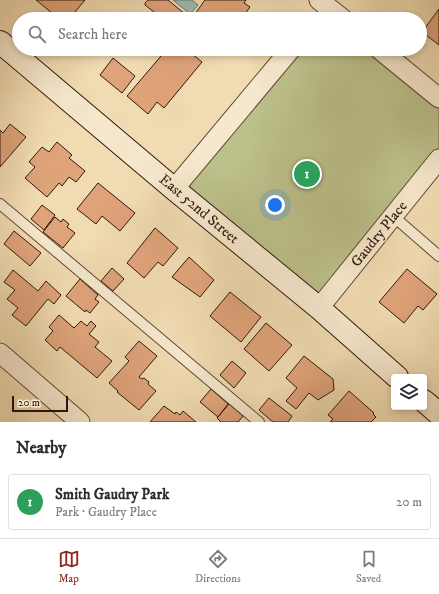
<!DOCTYPE html>
<html lang="en">
<head>
<meta charset="utf-8">
<style>
	body { margin:0; font-family:"IM FELL DW Pica",serif; background:#f7f7f7; color:#2b2b33 }
	.controls { position:absolute; right:12px; bottom:12px; display:grid; overflow:hidden; border-radius:4px; box-shadow:0 2px 6px #0003 }
	.controls button { width:36px; height:36px; display:grid; place-items:center; padding:0; border:0; border-bottom:1px solid #e1e1e2; background:#fff; color:#2b2b33; font:20px sans-serif }
	.scale { position:absolute; left:12px; bottom:10px; width:56px; box-sizing:border-box; padding-left:4px; border:2px solid #31170b; border-top:0; font-size:11px; line-height:14px; white-space:nowrap; color:#31170b; -webkit-text-stroke:3px #f6e8cd; paint-order:stroke }
	.you { position:absolute; left:275px; top:205px; width:14px; height:14px; margin:-10px; border:3px solid #fff; border-radius:50%; background:#1a73e8; box-shadow:0 0 0 6px #1a73e833 }
	.badge { display:grid; place-items:center; width:26px; height:26px; border-radius:50%; background:#8f2418; color:#fff; font-size:13px; font-weight:700 }
	.pin { position:absolute; translate:-50% -50%; border:2px solid #fff; box-shadow:0 1px 4px #0006 }
	.list { margin:0; padding:0; list-style:none }
	h2 { display:flex; justify-content:space-between; align-items:center; height:52px; margin:0; padding:0 16px; font-size:17px }
	h2 small { font-size:13px; font-weight:400; color:#7c7c81 }
	.list li { display:grid; grid-template-columns:26px 1fr auto; gap:12px; align-items:center; box-sizing:border-box; height:56px; margin:0 8px 8px; padding:0 8px; border:1px solid #e1e1e2; border-radius:4px }
	.list b { display:block; font-size:15px; white-space:nowrap }
	.list p { margin:0; font-size:13px; white-space:nowrap; color:#7c7c81 }
	.list em { font-size:13px; font-style:normal; color:#7c7c81 }
	.icon { flex:none; width:22px; height:22px; fill:none; stroke:currentColor; stroke-width:2; stroke-linecap:round; stroke-linejoin:round }
	.map { position:relative; flex:none; width:439px; height:422px; overflow:hidden }
	.search { position:absolute; background:#fff; box-shadow:0 2px 6px #0003; left:12px; right:12px; top:12px; height:44px; display:flex; align-items:center; gap:10px; box-sizing:border-box; padding:0 14px; border-radius:22px; color:#7c7c81; font-size:15px }
	.sheet { height:116px; background:#fff }
	nav { display:flex; justify-content:space-around; align-items:center; box-sizing:border-box; height:56px; border-top:1px solid #e1e1e2; background:#fff; font-size:11px; color:#7c7c81 }
	nav a { display:grid; justify-items:center; gap:2px }
	nav .on { color:#8f2418 }
	.map>svg:first-child { display:block }
	.green { fill:#bcc08b; stroke:#766c4b }
	.water { fill:#9bbbae; stroke:#71796d }
	.building { fill:#dfa37a; stroke:#31170b }
	.lines { fill:none; stroke-linecap:round; stroke-linejoin:round }
	.service-casing { stroke:#614835; stroke-width:12 }
	.minor-casing { stroke:#614835; stroke-width:21 }
	.secondary-casing { stroke:#31170b; stroke-width:24 }
	.service { stroke:#f6e8cd; stroke-width:10 }
	.minor { stroke:#f6e8cd; stroke-width:19 }
	.secondary { stroke:#f6e8cd; stroke-width:22 }
	.labels { text-anchor:middle; dominant-baseline:central; stroke-width:3; stroke-linejoin:round; paint-order:stroke }
	.street-label { font-size:15px; fill:#31170b; stroke:#f6e8cd }
</style>
</head>
<body>
<div class="map">
<svg width="439" height="422" viewBox="0 0 439 422">
	<rect width="100%" height="100%" fill="#f1dbb2"/>
	<filter id="stains"><feTurbulence type="fractalNoise" baseFrequency=".005" numOctaves="4"/><feColorMatrix values="0 0 0 0 .2 0 0 0 0 .09 0 0 0 0 .02 0 0 0 .5 -.17"/></filter>
	<radialGradient id="worn" r=".72"><stop offset=".6" stop-color="#630" stop-opacity="0"/><stop offset="1" stop-color="#630" stop-opacity=".3"/></radialGradient>
	<path class="green" d="M291,49h88l60,49v61l-120,149 -145,-119z"/>
	<path class="water" d="M173,0h19l6,5 -8,9z"/>
	<path class="building" d="M36,0h49l-16,19h-22l5,-6z
		M148,0h20l17,14 -4,5h-18l-18,-14v-2z
		M205,0h41l-2,3 6,4 -9,12h-39l-7,-5z
		M439,9v36l-17,-13z
		M167,49h19l16,13 -38,46 -7,-6 -9,12 -21,-18z
		M113,58l22,18 -13,17 -22,-18z
		M10,124l16,13 -26,30v-37l3,3z
		M57,142l15,13 -3,3 16,13 -9,11 -7,-5 -7,9 -3,-3 -12,14 -22,-19 10,-11 -6,-5 13,-15 7,5z
		M98,183l37,30 -15,18 -18,-15 -6,8 -19,-15z
		M42,205l13,10 -11,15 -13,-11z
		M55,217l6,5 2,-3 6,5 -2,3 8,6 -12,15 -20,-16z
		M155,228l23,20 -15,18 -5,-4 -14,16 -17,-15z
		M14,231l27,22 -11,13 -26,-22z
		M189,257l25,23 -14,17 -28,-20z
		M112,268l12,11 -11,12 -12,-10z
		M407,269l30,25 -14,16 -5,-4 -14,17 -25,-21z
		M13,270l25,21 8,-10 15,14 -7,9 -6,-5 -22,27 -14,-11 6,-7 -11,-9 8,-9 -11,-8z
		M80,279l18,16 -3,4 4,3 -9,11 -4,-3 -1,2 -19,-16z
		M230,292l31,25 -20,25 -31,-26z
		M59,315l15,13 7,-7 6,5 4,-5 5,5 -7,8 10,8 -4,5 17,14 -15,17 -37,-31 -3,4 -12,-11 8,-9 -4,-4z
		M266,323l26,22 -23,26 -25,-22z
		M139,341l18,15 -18,21 3,2 2,-1 5,4 -1,2 8,7 -17,19 -22,-18 1,-1 -9,-8 20,-22 -4,-4z
		M304,356l29,23 1,11 -16,10 -9,-7 -13,16 -10,-8 11,-13 -11,-10z
		M232,361l14,12 -12,15 -14,-13z
		M211,389l17,15 -10,13 -18,-15z
		M349,391l25,22 -1,1 3,3 -5,5h-41l3,-3 -5,-4z
		M269,398l23,18 -4,6h-15l-14,-12z
		M229,404l14,12 -5,6h-17l-4,-4z
		M164,406l11,8 1,-2 4,3 3,-4 13,11h-46z"/>
	<g class="lines">
		<g class="service-casing">
			<path id="service" d="M0,204l259,218
				M393,216l46,40"/>
		</g>
		<g class="minor-casing">
			<path id="minor" d="M319,0l24,19
				M379,49l60,49
				M174,189l117,-140
				M319,308l120,-149
				M0,353l80,69"/>
		</g>
		<g class="secondary-casing">
			<path id="secondary" d="M0,42l174,147 145,119 78,69
				M424,401l15,13"/>
		</g>
		<use href="#service" class="service"/>
		<use href="#minor" class="minor"/>
		<use href="#secondary" class="secondary"/>
	</g>
	<g class="labels">
		<g class="street-label">
			<text transform="translate(199 209) rotate(40)">East 52nd Street</text>
			<text transform="translate(379 234) rotate(-51)">Gaudry Place</text>
		</g>
	</g>
	<rect width="100%" height="100%" filter="url(#stains)"/>
	<rect width="100%" height="100%" fill="url(#worn)"/>
</svg>
<div class="controls">
<button><svg class="icon" aria-label="layers" viewBox="0 0 24 24"><path d="M12 4l9 5-9 5-9-5zM3 14l9 5 9-5"/></svg></button>
</div>
<div class="scale">20 m</div>
<div class="you"></div>
<div class="pin badge" style="left:307px;top:174px;background:#2e9e5b">1</div>
<div class="search"><svg class="icon" aria-label="search" viewBox="0 0 24 24"><circle cx="10" cy="10" r="6"/><path d="M15 15l6 6"/></svg>Search here</div>
</div>
<section class="sheet">
<h2>Nearby<small></small></h2>
<ul class="list">
<li><span class="badge" style="background:#2e9e5b">1</span><div><b>Smith Gaudry Park</b><p>Park · Gaudry Place</p></div><em>20 m</em></li>
</ul>
</section>
<nav>
<a class="on"><svg class="icon" aria-label="map" viewBox="0 0 24 24"><path d="M3 6l6-2 6 2 6-2v14l-6 2-6-2-6 2zM9 4v14M15 6v14"/></svg>Map</a>
<a><svg class="icon" aria-label="directions" viewBox="0 0 24 24"><path d="M12 3l9 9-9 9-9-9zM9 14v-3h6M13 9l2 2-2 2"/></svg>Directions</a>
<a><svg class="icon" aria-label="saved" viewBox="0 0 24 24"><path d="M7 4h10v16l-5-4-5 4z"/></svg>Saved</a>
</nav>
</body>
</html>
